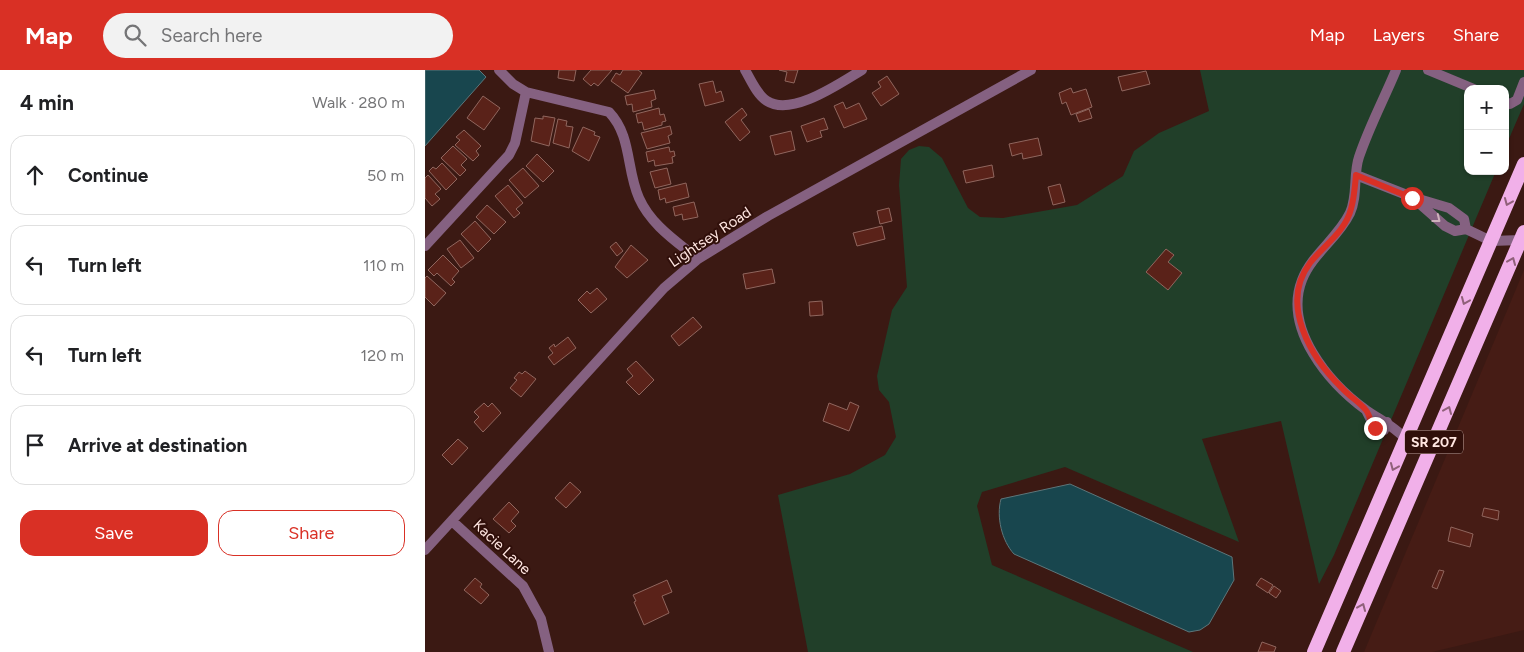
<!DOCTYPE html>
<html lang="en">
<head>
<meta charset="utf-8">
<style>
	body { margin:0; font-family:Figtree,sans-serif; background:#f2f2f2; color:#202124 }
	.controls { position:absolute; right:15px; top:15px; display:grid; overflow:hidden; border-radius:10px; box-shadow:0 1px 4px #0004 }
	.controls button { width:45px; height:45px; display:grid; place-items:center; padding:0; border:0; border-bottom:1px solid #e0e0e0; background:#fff; color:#202124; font:25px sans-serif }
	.stop { position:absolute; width:15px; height:15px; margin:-11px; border:4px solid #d93025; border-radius:50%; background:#fff }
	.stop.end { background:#d93025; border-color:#fff; box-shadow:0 1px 5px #0008 }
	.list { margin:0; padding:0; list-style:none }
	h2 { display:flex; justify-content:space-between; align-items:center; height:65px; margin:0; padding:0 20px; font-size:21px }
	h2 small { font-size:16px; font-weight:400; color:#757577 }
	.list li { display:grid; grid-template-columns:32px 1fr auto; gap:15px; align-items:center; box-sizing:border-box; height:80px; margin:0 10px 10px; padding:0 10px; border:1px solid #e0e0e0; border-radius:15px }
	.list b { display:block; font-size:19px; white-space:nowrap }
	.list em { font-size:16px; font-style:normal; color:#757577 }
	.actions { display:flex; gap:10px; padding:15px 20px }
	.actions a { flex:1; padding:11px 0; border:1px solid #d93025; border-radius:15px; text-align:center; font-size:18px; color:#d93025 }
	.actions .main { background:#d93025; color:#fff }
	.icon { flex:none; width:28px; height:28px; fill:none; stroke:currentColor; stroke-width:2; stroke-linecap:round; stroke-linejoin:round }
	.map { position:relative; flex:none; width:1099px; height:582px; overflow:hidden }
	header { display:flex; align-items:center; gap:30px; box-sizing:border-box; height:70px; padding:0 25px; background:#d93025; color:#fff }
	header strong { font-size:24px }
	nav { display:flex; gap:28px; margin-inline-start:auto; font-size:18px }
	.search { width:350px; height:45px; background:#f2f2f2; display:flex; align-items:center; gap:12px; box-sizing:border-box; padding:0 18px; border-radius:28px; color:#757577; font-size:19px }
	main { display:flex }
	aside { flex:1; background:#fff }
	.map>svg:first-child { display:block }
	.built { fill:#461c15 }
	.green { fill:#213f29 }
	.water { fill:#18464e; stroke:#5d767a }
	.building { fill:#5a2219; stroke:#90665e }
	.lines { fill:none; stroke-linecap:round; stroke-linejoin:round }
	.minor { stroke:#856181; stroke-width:10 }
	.trunk { stroke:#f1b0e9; stroke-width:14 }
	.oneway { stroke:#90607a }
	.oneway2 { stroke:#ceb1bb }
	.route { stroke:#d93025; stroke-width:6 }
	.labels { text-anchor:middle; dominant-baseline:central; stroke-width:4; stroke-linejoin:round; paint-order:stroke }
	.shield { fill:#300f0a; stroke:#c1a6a0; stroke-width:1 }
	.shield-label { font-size:14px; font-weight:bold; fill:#ffe6e1 }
	.street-label { font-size:15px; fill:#ffe6e1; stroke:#300f0a }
</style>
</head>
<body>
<header>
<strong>Map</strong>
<div class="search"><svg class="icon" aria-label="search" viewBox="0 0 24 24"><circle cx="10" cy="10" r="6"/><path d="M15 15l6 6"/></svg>Search here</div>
<nav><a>Map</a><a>Layers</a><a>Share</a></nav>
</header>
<main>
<aside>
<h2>4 min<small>Walk · 280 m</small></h2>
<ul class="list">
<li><svg class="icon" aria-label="ahead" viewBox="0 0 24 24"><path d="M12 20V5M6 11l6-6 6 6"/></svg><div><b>Continue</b></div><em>50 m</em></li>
<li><svg class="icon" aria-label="left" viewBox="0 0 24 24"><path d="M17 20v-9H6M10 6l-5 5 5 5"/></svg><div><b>Turn left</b></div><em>110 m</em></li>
<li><svg class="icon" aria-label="left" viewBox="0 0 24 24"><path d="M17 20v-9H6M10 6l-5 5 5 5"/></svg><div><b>Turn left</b></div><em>120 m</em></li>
<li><svg class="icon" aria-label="arrive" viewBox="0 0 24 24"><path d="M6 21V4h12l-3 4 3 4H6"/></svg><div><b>Arrive at destination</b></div></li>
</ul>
<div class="actions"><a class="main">Save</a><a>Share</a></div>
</aside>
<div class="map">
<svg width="1099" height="582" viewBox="0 0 1099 582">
	<rect width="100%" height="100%" fill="#3b1913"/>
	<path class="built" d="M1099,200v360l-92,22h-68z"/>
	<path class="green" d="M775,0h324v34l-19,44v-59h-37v82h28l-162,384 -15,29 -38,-163 -79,18 37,103 -174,-75 -83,25 -5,14 15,59 201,87h-385l-30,-157 72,-21 35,-19 11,-18 -7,-35 -10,-12 -2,-14 15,-66 15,-23 -8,-102 2,-26 8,-9 10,-4 10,1 13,11 26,50 12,9 23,1 74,-13 46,-29 11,-25 25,-18 50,-22z"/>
	<path class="water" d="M0,0h54l7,7 -61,69z
		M645,414l162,73 2,23 -25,44 -9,6 -11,2 -175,-78c-12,-13 -18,-37 -13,-55z"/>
	<path class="building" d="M134,0h17l-2,11 -16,-3z
		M166,0h21l-14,16 -4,-3 -3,3 -8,-7z
		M198,0h15l4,3 -14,20 -17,-12 5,-8 4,2z
		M354,0h19l-4,13 -9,-2 2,-9z
		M721,1l4,13 -28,7 -4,-14z
		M462,6l12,18 -18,12 -9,-13 9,-6 -3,-5z
		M288,11l3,12 5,-2 3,10 -19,5 -6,-22z
		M646,18l2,5 13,-4 6,18 -21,8 -5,-13 -4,2 -3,-11z
		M229,20l2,9 -5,2 1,6 -19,5 -1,-8 -5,1 -2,-9z
		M58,26l17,12 -16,22 -17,-12z
		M418,32l3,7 13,-6 8,16 -23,9 -10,-22z
		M234,38l1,7 4,-1 2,7 -4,1v3l-18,5 -2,-8 -4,1 -2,-9z
		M317,38l5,7 -6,5 9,12 -10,9 -15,-19z
		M664,39l3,9 -13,4 -3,-8z
		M118,46l12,2 -6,28 -18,-5 4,-23 8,1z
		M399,48l4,11 -8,2 2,6 -15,5 -6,-16z
		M133,49l9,2 -1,5 7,1 -4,21 -16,-5z
		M245,56l2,8 -4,2 2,7 -23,6 -6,-16z
		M158,57l12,5 -1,3 6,2 -11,24 -17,-10z
		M39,60l17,16 -5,5 3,4 -6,6 -18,-16 5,-5 -4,-3z
		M366,61l4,19 -20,5 -5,-19z
		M613,68l4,17 -19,4 -1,-6 -10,3 -3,-12z
		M28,76l14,13 -6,6 5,5 -6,6 -19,-18z
		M244,77l1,5 4,-1 1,5 -3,1 1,6 -18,3 -1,-6 -6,2 -2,-10z
		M112,84l17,17 -11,11 -17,-16z
		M17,93l15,16 -11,11 -17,-19 4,-4 3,2z
		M567,95l2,12 -28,6 -3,-12z
		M98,98l16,18 -14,12 -16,-18z
		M242,98l4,16 -16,4 -5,-16z
		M3,105l13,14 -6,5 5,5 -8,7 -7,-8v-20z
		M261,113l3,14 -23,6 -1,-5 -5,2 -2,-10z
		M635,114l5,18 -12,3 -5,-18z
		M83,115l15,18 -7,6 4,4 -6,5 -19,-22z
		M269,132l4,15 -15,3 -1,-6 -7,2 -2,-9z
		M62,135l19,17 -12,12 -18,-17z
		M464,138l3,13 -12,3 -3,-13z
		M50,151l16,18 -13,13 -17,-18z
		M457,156l3,13 -28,7 -4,-13z
		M35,170l14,18 -13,10 -14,-19z
		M191,172l7,9 -6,5 -7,-9z
		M206,175l17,15 -21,18 -12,-11z
		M741,179l8,6 -6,7 14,11 -14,17 -22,-18z
		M18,185l16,16 -7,8 3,3 -4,4 -14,-13 -3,3 -6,-6z
		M347,199l3,14 -29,6 -3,-15z
		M2,206l19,17 -12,13 -9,-9v-19z
		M172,218l10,11 -16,14 -13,-13 9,-9 3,3z
		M397,231l1,14 -13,1 -1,-14z
		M268,247l9,10 -23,19 -8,-10z
		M143,267l8,11 -22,17 -6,-8 5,-4 -4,-5 5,-4 1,3z
		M211,291l18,19 -15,15 -13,-13 7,-6 -6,-7z
		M100,301l11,8 -15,18 -11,-9 7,-8 -3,-2 5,-6 3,2z
		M425,332l9,4 -10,25 -26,-10 6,-18 18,7z
		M59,333l4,4 4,-4 9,10 -18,19 -9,-10 5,-5 -5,-5z
		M33,369l10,9 -16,17 -10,-10z
		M145,412l11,10 -15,16 -11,-10z
		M84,432l10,10 -8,9 5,5 -7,7 -16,-14z
		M1059,438l15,3 -1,9 -16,-4z
		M1026,457l22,7 -3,13 -22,-6z
		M1014,500l5,1 -7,18 -5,-2z
		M50,508l7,6 -2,3 9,8 -8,9 -17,-14z
		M836,508l12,7 -5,8 -12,-8z
		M242,510l5,12 -10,4 7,17 -25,12 -10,-23 2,-1 -3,-6z
		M849,516l7,5 -5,7 -7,-5z
		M837,572l14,5 -2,5h-16z"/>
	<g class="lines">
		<path class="minor" d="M74,0l14,14 13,8 83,20c23,24 17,57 30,86 12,27 37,43 59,61
			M320,0c6,10 12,25 22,31 25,16 73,-18 95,-31
			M971,0c-12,29 -27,57 -37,87 -6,17 -1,39 -9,56 -12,25 -38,41 -48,67 -19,49 27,103 64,130 16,11 26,15 40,29
			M1003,0l46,19
			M1080,32l5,2 7,-4 7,-18
			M931,105l56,22
			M1041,159l-2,-10 -15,-11 -37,-11 33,29 10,5 11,-2 25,12 30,-1
			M0,176l84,-91 6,-12 11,-51
			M941,340l9,18 9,2 3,-8
			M27,451l71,65 18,33 8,33
			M0,480l239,-262 34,-29 70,-43 263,-146"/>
		<path class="trunk" d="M889,582l210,-488
			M918,582l181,-420"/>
	</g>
	<defs><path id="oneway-chevron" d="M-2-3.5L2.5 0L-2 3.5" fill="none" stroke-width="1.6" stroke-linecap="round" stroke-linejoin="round" transform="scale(1.25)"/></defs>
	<g class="oneway">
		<use href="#oneway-chevron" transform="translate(1083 132) rotate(113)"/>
		<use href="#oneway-chevron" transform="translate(1087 191) rotate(-67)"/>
		<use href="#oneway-chevron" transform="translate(1040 231) rotate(113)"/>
		<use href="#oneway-chevron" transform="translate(1023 340) rotate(-67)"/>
		<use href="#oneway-chevron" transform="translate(969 397) rotate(113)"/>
		<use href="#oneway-chevron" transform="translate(937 537) rotate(-67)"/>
	</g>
	<use class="oneway2" href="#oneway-chevron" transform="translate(1012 149) rotate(38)"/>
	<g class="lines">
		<path class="route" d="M950,358c-5,-5 -5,-14 -10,-19 -7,-8 -16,-13 -23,-21 -31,-30 -63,-84 -32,-125 14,-18 35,-31 41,-54 3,-10 4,-23 5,-34l56,23"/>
	</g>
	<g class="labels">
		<rect class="shield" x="980" y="360.5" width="58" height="23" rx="4"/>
		<g class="shield-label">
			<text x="1009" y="372">SR 207</text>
		</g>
		<g class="street-label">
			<text transform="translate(285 167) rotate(-34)">Lightsey Road</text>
			<text transform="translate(77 477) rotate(43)">Kacie Lane</text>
		</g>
	</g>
</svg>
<div class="controls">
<button>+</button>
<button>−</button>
</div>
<div class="stop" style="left:987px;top:128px"></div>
<div class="stop end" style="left:950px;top:358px"></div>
</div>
</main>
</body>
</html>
